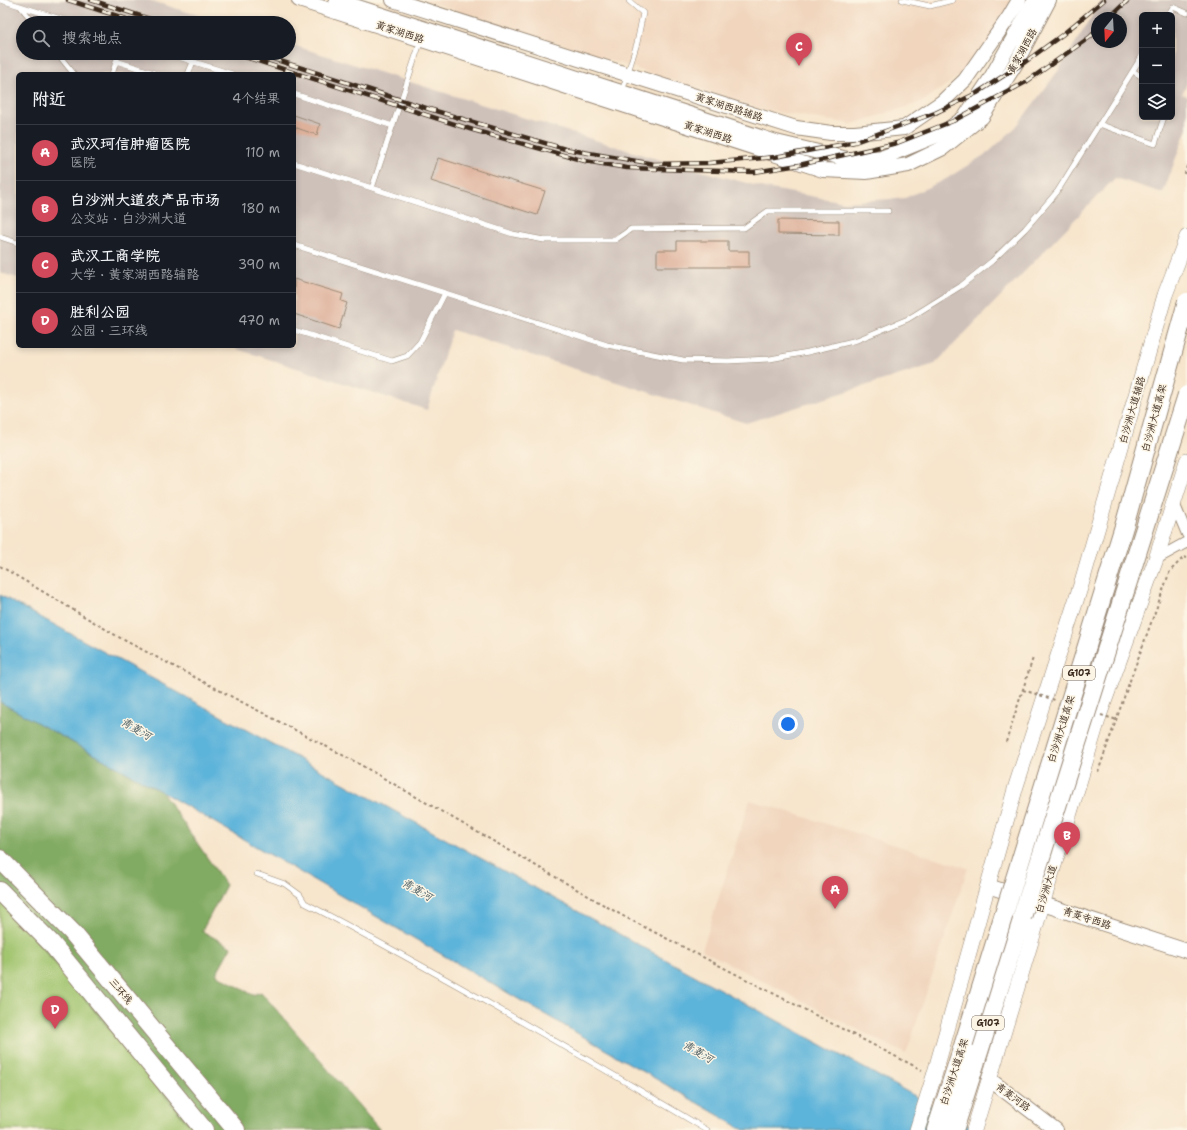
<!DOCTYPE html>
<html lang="zh">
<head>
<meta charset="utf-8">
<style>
	body { margin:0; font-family:"Shantell Sans","LXGW WenKai TC",sans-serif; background:#20242c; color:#f1f3f6 }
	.controls { position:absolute; right:12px; top:12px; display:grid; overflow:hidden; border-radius:6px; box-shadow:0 2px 6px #0003 }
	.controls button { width:36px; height:36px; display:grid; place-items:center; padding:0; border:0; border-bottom:1px solid #363941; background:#171b24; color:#f1f3f6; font:20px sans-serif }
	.compass { position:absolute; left:1091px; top:12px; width:36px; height:36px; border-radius:50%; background:#171b24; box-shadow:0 2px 6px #0003; rotate:198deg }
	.you { position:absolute; left:788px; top:724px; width:14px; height:14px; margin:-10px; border:3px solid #fff; border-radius:50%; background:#1a73e8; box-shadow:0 0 0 6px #1a73e833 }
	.badge { display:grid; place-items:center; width:26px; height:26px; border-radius:50%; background:#d1495b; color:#fff; font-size:13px; font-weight:700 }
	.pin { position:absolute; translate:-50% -33px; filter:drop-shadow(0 1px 2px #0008) }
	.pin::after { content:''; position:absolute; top:21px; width:14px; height:12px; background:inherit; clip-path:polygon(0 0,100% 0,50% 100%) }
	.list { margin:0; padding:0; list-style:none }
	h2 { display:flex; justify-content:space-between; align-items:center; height:52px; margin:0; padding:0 16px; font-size:17px }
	h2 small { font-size:13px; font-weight:400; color:#9ea1a6 }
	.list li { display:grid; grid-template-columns:26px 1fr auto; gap:12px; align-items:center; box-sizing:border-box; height:56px; padding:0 16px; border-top:1px solid #363941 }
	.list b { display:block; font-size:15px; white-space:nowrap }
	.list p { margin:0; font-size:13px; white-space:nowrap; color:#9ea1a6 }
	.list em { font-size:13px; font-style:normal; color:#9ea1a6 }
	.icon { flex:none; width:22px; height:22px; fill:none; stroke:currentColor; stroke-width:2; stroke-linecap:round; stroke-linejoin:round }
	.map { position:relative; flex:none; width:1187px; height:1130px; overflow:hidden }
	.search { position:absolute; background:#171b24; box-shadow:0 2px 6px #0003; left:16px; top:16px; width:280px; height:44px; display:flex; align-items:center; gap:10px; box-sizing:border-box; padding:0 14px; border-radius:22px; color:#9ea1a6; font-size:15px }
	.panel { position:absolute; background:#171b24; box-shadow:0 2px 6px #0003; left:16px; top:72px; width:280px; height:276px; border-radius:6px }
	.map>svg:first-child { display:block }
	.built { fill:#f1d5bd }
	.industrial { fill:#cec1ba; fill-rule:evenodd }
	.green { fill:#a2c56f; stroke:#6e7846 }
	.forest { fill:#81aa62; stroke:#5e6a40 }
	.water { fill:#5db4da; stroke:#4c6f7c }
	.building { fill:#deb19b }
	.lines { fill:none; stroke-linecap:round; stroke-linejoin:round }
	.lane-casing { stroke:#998875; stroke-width:6 }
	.street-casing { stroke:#998875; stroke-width:12 }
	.secondary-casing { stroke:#998875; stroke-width:16 }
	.primary-casing { stroke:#998875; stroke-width:16 }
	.highway-casing { stroke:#998875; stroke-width:20 }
	.path { stroke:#998875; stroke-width:2; stroke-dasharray:3 3; stroke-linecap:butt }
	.lane { stroke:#fff; stroke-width:5 }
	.street { stroke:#fff; stroke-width:10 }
	.secondary { stroke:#fff; stroke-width:14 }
	.primary { stroke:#fff; stroke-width:15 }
	.highway { stroke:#fff; stroke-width:18 }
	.rail-casing { stroke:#3b2a1e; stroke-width:4.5 }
	.rail { stroke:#fcf5e5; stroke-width:3; stroke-dasharray:9; stroke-linecap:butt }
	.highway-bridge-casing { stroke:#998875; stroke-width:20; stroke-linecap:butt }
	.path-bridge { stroke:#998875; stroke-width:2; stroke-dasharray:3 3; stroke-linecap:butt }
	.highway-bridge { stroke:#fff; stroke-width:18 }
	.labels { text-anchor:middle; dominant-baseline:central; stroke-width:3; stroke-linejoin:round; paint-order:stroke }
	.shield { fill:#fcf5e5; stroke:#75675a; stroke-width:1 }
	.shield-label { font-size:9px; font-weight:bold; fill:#3b2a1e }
	.street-label { font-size:10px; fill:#3b2a1e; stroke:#fcf5e5 }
	.water-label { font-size:11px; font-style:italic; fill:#475a60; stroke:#fcf5e5 }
</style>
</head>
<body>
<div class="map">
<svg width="1187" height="1130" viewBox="0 0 1187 1130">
	<rect width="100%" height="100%" fill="#fcf5e5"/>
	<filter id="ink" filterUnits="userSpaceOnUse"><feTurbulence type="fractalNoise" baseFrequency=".025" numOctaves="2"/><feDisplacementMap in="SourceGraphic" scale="8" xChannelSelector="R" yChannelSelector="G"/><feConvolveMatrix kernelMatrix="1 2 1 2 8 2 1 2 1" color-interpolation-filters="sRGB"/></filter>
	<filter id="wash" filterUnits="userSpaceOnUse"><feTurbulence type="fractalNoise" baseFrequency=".012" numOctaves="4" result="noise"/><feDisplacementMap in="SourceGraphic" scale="16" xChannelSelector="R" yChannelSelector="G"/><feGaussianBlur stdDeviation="0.9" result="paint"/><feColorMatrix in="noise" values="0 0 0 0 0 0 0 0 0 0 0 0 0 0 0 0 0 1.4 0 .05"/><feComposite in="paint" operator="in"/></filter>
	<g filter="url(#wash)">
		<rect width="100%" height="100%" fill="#f7e5cc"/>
		<path class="built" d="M424,0h592l-33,59 -61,43 -70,22 -88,-14z
			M750,800l218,68 -62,186 -204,-104z"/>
		<path class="industrial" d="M0,0h149l73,23h-199v30h266v-9l357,112 119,32 79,14 61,-4 41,-19 43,-27 27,-25 42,-56 44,-71h85v83l-5,11 5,2v32l-24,65 -48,-15 -180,186 -189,59 -294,-93 -25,80 -199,-64h66v-272h-276v204l-18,-5zM1142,15h30v102h-30zM1097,18h24v24h-24z"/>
		<path class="green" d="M0,900l27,29 166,201h-193z"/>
		<path class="forest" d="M0,702l162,90 64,93 -24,46 29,16 -15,27 37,21 8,-3 119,138h-187l-166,-201 -27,-29z"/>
		<path class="water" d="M0,595l977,535h-233l-582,-338 -162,-90z"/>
		<g id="blocks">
			<path class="building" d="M294,115l26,9 -3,11 -23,-8z
				M438,158l107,33 -8,24 -106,-34z
				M778,220l61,1v14l-61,-1z
				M677,241h51v10h21v16h-92v-17h20z
				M294,279l49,15 -2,7 6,2 -8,26 -45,-15z"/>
		</g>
	</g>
	<g filter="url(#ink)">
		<use href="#blocks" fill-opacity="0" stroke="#998875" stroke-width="1"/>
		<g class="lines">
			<g class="lane-casing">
				<path id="lane" d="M1,0l19,6 14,17
					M902,0l28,6 23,-6
					M20,6l53,17
					M1168,15l5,-8 14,6
					M57,53l17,21
					M166,53l66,21
					M116,61l41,13
					M1133,71l9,6
					M112,74l7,-21
					M188,74l5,-12
					M622,92l15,-49 6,-30 -14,-12v-1
					M294,94l99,32
					M1099,124l56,20 9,-27
					M294,163l78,25 49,-148
					M372,188l141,46 31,6h71l16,-11 113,-1 24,-17h120
					M0,237l18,6
					M294,245l151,48
					M294,330l98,31 15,-5 13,-14 25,-49 162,52 76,15 45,1 42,-2 38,-7 49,-12 51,-21 53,-33 31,-25 33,-32 32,-37 85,-136
					M257,874l28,10 15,11 5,8c136,71 269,148 402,227"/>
			</g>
			<g class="street-casing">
				<path id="street" d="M1174,503l13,31
					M1156,559l31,-17"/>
			</g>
			<g class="secondary-casing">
				<path id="secondary" d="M299,0l524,170 43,2 42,-7 35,-17 39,-31 33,-52 34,-65
					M336,0l440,142 76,18 32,-3 59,-24 22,-16 24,-36 46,-81
					M393,0l403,128 35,5h24l49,-5 38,-26 23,-22 44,-63 10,-17
					M988,886l199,65
					M989,1079l67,51"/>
			</g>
			<g class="primary-casing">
				<path id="primary" d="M917,1130l17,-54 82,-290 65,-201 84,-290 22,-58
					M974,1130l126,-417 56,-154 31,-98"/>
			</g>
			<g class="highway-casing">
				<path id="highway" d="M0,859l72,73 164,198
					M0,891l51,52 153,187
					M936,1130l28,-87
					M954,1130l68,-213"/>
			</g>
			<path class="path" d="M1187,166l-2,7 2,1
				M0,566l122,73 230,121 273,157 297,153
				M1006,742l27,-84
				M1098,772l30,-86 42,-115 14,-14 3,1"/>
			<use href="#lane" class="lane"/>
			<use href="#street" class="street"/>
			<use href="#secondary" class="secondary"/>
			<use href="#primary" class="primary"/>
			<use href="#highway" class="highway"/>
			<g class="rail-casing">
				<path id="rail" d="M68,0l71,23
					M91,0l71,23
					M1109,18l19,-18
					M233,53l240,77 112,31 42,7 127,4 45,-7 98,-22 56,-22 73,-39 64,-45 7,-7
					M255,53l174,56 136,40 89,15 55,-1 66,-6 80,-15 80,-29 42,-20 48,-31 37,-27 42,-35"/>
			</g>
			<use href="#rail" class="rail"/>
			<g class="highway-bridge-casing">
				<path id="highway-bridge" d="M1022,917l165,-522
					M964,1043l161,-520 62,-221"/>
			</g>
			<path class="path-bridge" d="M1023,690l32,10
				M1101,715l16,5"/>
			<use href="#highway-bridge" class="highway-bridge"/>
		</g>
	</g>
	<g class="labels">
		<g class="shield">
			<rect x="1063" y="666" width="32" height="14" rx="3"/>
			<rect x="972" y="1016" width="32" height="14" rx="3"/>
		</g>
		<g class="shield-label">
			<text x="1079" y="673">G107</text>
			<text x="988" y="1023">G107</text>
		</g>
		<g class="street-label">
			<text transform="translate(400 32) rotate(18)">黄家湖西路</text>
			<text transform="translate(1022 51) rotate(-61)">黄家湖西路</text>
			<text transform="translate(729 107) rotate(18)">黄家湖西路辅路</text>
			<text transform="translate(708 132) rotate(18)">黄家湖西路</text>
			<text transform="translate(1132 410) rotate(-74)">白沙洲大道辅路</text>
			<text transform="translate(1154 418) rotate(-75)">白沙洲大道高架</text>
			<text transform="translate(1061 729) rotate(-73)">白沙洲大道高架</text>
			<text transform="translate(1046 889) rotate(-73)">白沙洲大道</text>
			<text transform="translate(1087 918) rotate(18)">青菱寺西路</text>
			<text transform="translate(121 991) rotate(50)">三环线</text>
			<text transform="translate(954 1072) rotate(-72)">白沙洲大道高架</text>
			<text transform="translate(1013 1097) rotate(37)">青菱河路</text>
		</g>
		<g class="water-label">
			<text transform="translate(136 729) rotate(30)">青菱河</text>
			<text transform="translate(417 890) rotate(30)">青菱河</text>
			<text transform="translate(698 1052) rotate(30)">青菱河</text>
		</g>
	</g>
</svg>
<div class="controls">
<button>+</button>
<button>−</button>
<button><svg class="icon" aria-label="layers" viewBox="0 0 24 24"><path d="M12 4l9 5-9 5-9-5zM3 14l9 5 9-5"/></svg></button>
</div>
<svg class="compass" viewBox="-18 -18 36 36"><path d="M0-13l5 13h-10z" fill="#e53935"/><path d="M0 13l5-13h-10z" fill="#9ea1a6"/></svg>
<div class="you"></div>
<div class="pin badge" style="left:835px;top:909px">A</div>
<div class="pin badge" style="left:1067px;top:855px">B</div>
<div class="pin badge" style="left:799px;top:66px">C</div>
<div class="pin badge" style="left:55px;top:1029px">D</div>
<div class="search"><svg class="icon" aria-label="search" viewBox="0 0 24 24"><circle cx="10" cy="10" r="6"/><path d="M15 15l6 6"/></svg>搜索地点</div>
<section class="panel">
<h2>附近<small>4个结果</small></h2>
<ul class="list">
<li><span class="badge">A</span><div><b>武汉珂信肿瘤医院</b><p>医院</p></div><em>110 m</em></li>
<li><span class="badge">B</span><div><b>白沙洲大道农产品市场</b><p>公交站 · 白沙洲大道</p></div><em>180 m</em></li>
<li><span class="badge">C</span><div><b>武汉工商学院</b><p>大学 · 黄家湖西路辅路</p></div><em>390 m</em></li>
<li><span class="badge">D</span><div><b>胜利公园</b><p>公园 · 三环线</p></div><em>470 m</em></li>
</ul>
</section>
</div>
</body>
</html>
